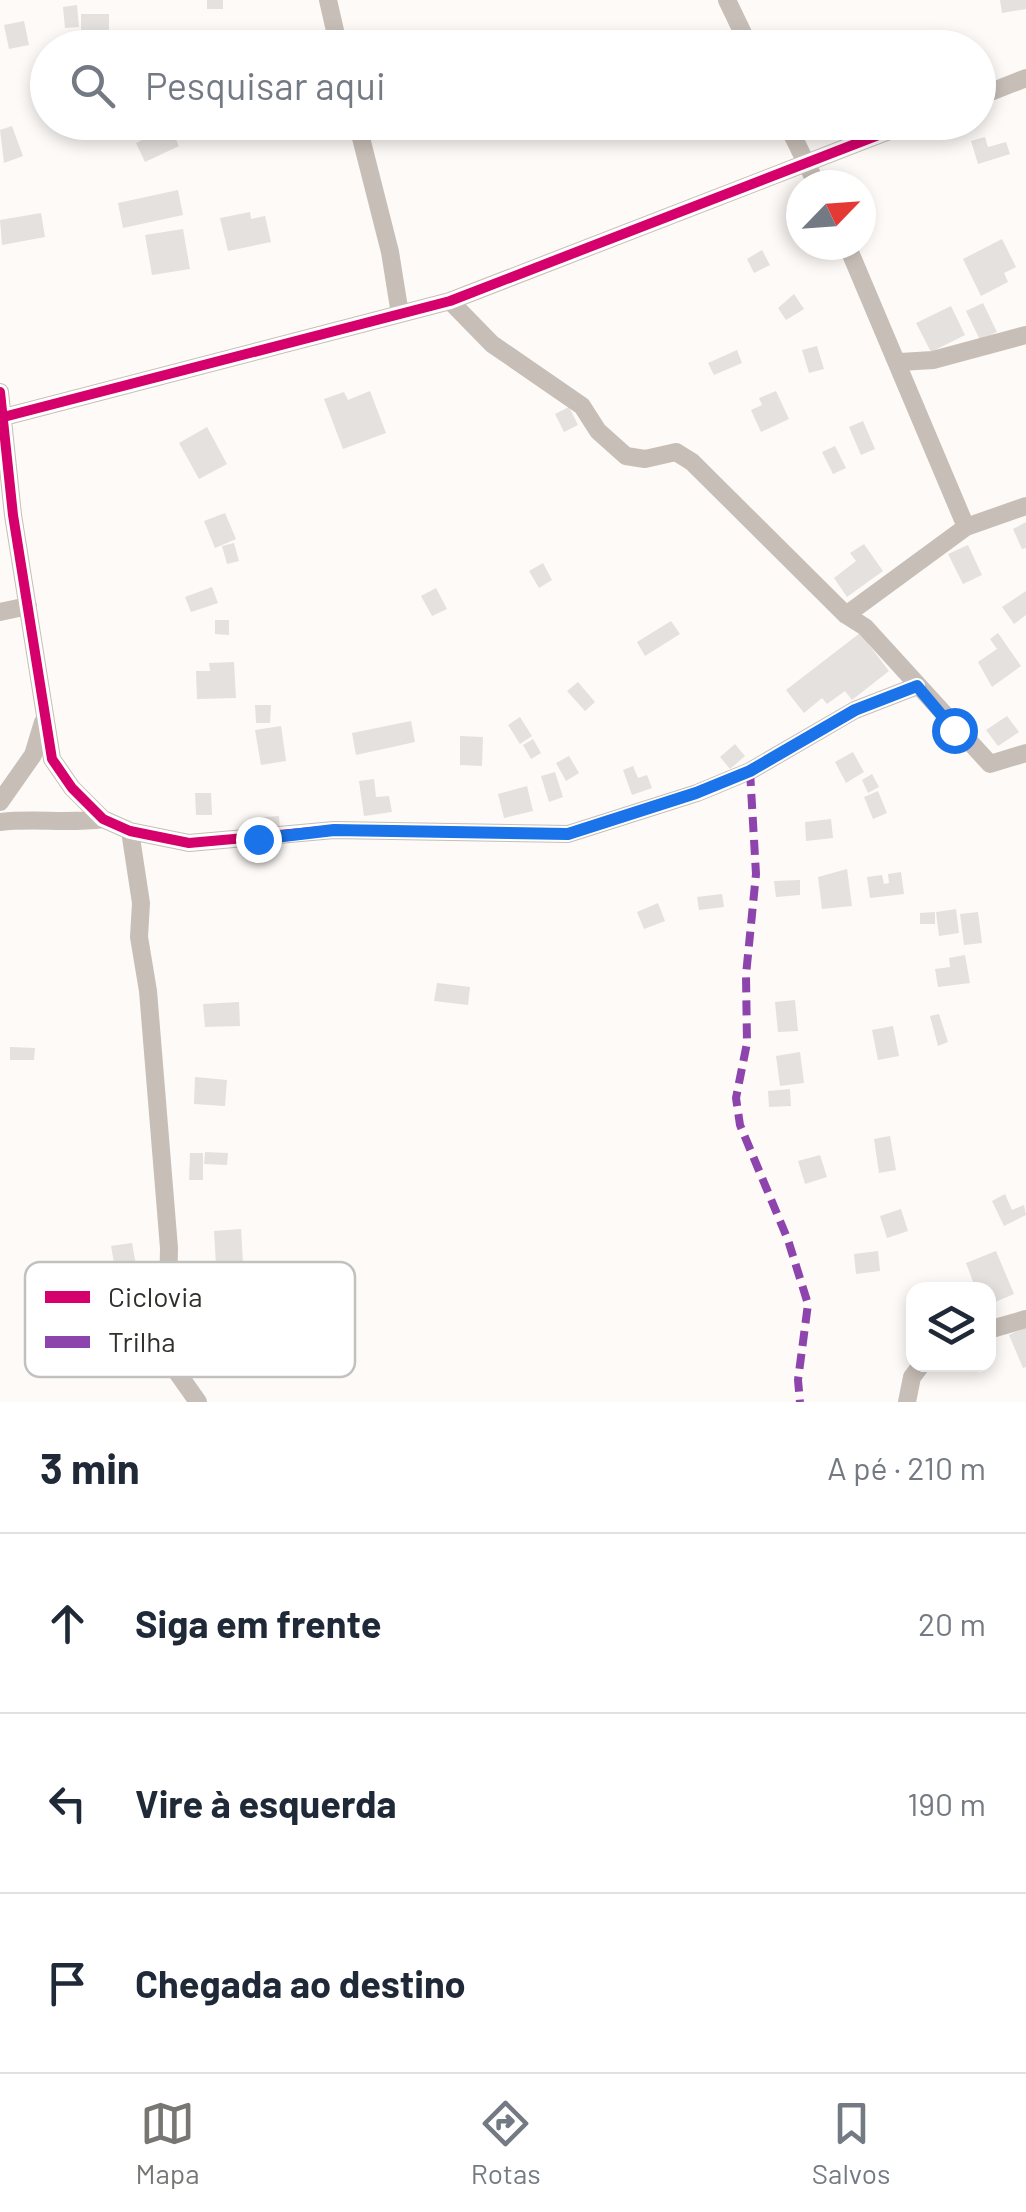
<!DOCTYPE html>
<html lang="pt">
<head>
<meta charset="utf-8">
<style>
	body { margin:0; font-family:Barlow,sans-serif; background:#f2f2f3; color:#1f2937 }
	.controls { position:absolute; right:30px; bottom:30px; display:grid; overflow:hidden; border-radius:20px; box-shadow:0 5px 15px #0003 }
	.controls button { width:90px; height:90px; display:grid; place-items:center; padding:0; border:0; border-bottom:2px solid #e0e1e3; background:#fff; color:#1f2937; font:50px sans-serif }
	.compass { position:absolute; left:786px; top:170px; width:90px; height:90px; border-radius:50%; background:#fff; box-shadow:0 5px 15px #0003; rotate:65deg }
	.stop { position:absolute; width:30px; height:30px; margin:-22px; border:8px solid #1a73e8; border-radius:50%; background:#fff }
	.stop.end { background:#1a73e8; border-color:#fff; box-shadow:0 2px 10px #0008 }
	.list { margin:0; padding:0; list-style:none }
	h2 { display:flex; justify-content:space-between; align-items:center; height:130px; margin:0; padding:0 40px; font-size:42px }
	h2 small { font-size:32px; font-weight:400; color:#747a83 }
	.list li { display:grid; grid-template-columns:65px 1fr auto; gap:30px; align-items:center; box-sizing:border-box; height:180px; padding:0 40px; border-top:2px solid #e0e1e3 }
	.list b { display:block; font-size:38px; white-space:nowrap }
	.list em { font-size:32px; font-style:normal; color:#747a83 }
	.icon { flex:none; width:55px; height:55px; fill:none; stroke:currentColor; stroke-width:2; stroke-linecap:round; stroke-linejoin:round }
	.map { position:relative; flex:none; width:1026px; height:1402px; overflow:hidden }
	.search { position:absolute; background:#fff; box-shadow:0 5px 15px #0003; left:30px; right:30px; top:30px; height:110px; display:flex; align-items:center; gap:25px; box-sizing:border-box; padding:0 35px; border-radius:55px; color:#747a83; font-size:38px }
	.sheet { height:670px; background:#fff }
	nav { display:flex; justify-content:space-around; align-items:center; box-sizing:border-box; height:140px; border-top:2px solid #e0e1e3; background:#fff; font-size:28px; color:#747a83 }
	nav a { display:grid; justify-items:center; gap:5px }
	nav .on { color:#787673 }
	.map>svg:first-child { display:block }
	.building { fill:#e4e1df }
	.lines { fill:none; stroke-linecap:round; stroke-linejoin:round }
	.minor { stroke:#c7beb7; stroke-width:18 }
	.quiet { stroke:#8e44ad; stroke-width:8; stroke-dasharray:15 8; stroke-linecap:butt }
	.cycleway-casing { stroke:#fff; stroke-width:16 }
	.cycleway { stroke:#d6006c; stroke-width:10 }
	.route { stroke:#1a73e8; stroke-width:12 }
	.key { fill:#fff; stroke:#c1c1c0; stroke-width:2.5 }
	.key-label { font-size:28px; fill:#302f2c }
</style>
</head>
<body>
<div class="map">
<svg width="1026" height="1402" viewBox="0 0 1026 1402">
	<rect width="100%" height="100%" fill="#fdfaf7"/>
	<path class="building" d="M207,0h16v9h-16z
		M1000,0h26v9l-24,4z
		M77,5l2,22 -14,1 -2,-21z
		M81,14h28v17h-28z
		M24,21l5,24 -20,4 -5,-24z
		M12,126l11,30 -19,7 -4,-33z
		M170,127l9,19 -34,16 -9,-19z
		M985,137l3,10 18,-5 4,12 -32,10 -7,-23z
		M178,190l5,25 -60,13 -5,-25z
		M250,212l1,7 14,-3 6,26 -43,9 -8,-33z
		M41,213l4,24 -43,8 -2,-25z
		M183,229l7,40 -38,6 -7,-40z
		M1002,239l14,28 -12,6 4,9 -27,14 -18,-37z
		M762,250l8,15 -16,8 -7,-14z
		M794,294l10,15 -18,11 -8,-12z
		M983,303l14,29 -17,8 -14,-29z
		M951,306l14,29 -34,17 -15,-29z
		M817,346l7,23 -15,4 -7,-23z
		M737,350l5,13 -28,12 -6,-12z
		M370,391l16,42 -43,16 -19,-50 20,-7 4,8z
		M776,391l13,28 -28,13 -10,-22 11,-5 -3,-7z
		M569,407l9,18 -14,7 -9,-18z
		M863,421l12,28 -14,6 -12,-28z
		M207,427l20,37 -28,15 -20,-36z
		M835,446l11,22 -13,6 -11,-22z
		M225,513l11,26 -21,9 -11,-27z
		M1026,522v26l-4,1 -9,-20z
		M234,543l5,18 -12,3 -5,-18z
		M864,544l19,27 -36,26 -13,-19 22,-17 -6,-8z
		M968,545l14,30 -19,9 -15,-30z
		M543,563l9,17 -13,8 -10,-17z
		M212,587l6,16 -27,9 -6,-15z
		M436,588l11,21 -15,7 -11,-20z
		M1026,591v24l-12,9 -12,-17z
		M215,620h14v15l-14,-1z
		M671,621l9,13 -35,22 -8,-14z
		M860,633l29,38 -37,29 -7,-9 -18,13 -5,-6 -18,15 -18,-23z
		M998,633l23,33 -29,21 -14,-25 19,-13 -7,-10z
		M234,662l2,36 -39,1 -1,-28h14l-1,-8z
		M578,682l17,20 -10,9 -18,-20z
		M255,705h16l-1,18h-14z
		M1007,716l12,16 -21,14 -12,-16z
		M520,717l12,19 -12,8 -12,-19z
		M411,721l4,21 -59,13 -4,-22z
		M281,726l5,35 -25,4 -6,-35z
		M460,736l23,1 -1,29 -22,-1z
		M533,739l8,14 -10,6 -8,-14z
		M735,744l10,12 -15,13 -10,-12z
		M853,752l11,20 -18,11 -11,-21z
		M569,756l10,17 -13,8 -10,-18z
		M633,766l5,12 9,-3 5,13 -20,7 -9,-25z
		M555,772l8,25 -14,5 -8,-26z
		M872,774l7,13 -11,6 -6,-13z
		M374,779l2,18 13,-1 3,16 -28,4 -5,-35z
		M527,786l6,25 -29,7 -6,-24z
		M878,791l9,22 -14,6 -9,-22z
		M195,793h16l1,22h-16z
		M279,816l1,15 -28,3 -2,-16z
		M831,819l2,19 -27,3 -1,-19z
		M847,869l5,37 -30,3 -4,-32z
		M901,872l3,22 -34,4 -3,-21 15,-2 2,9 5,-1 -1,-9z
		M800,880v15l-24,2 -2,-16z
		M722,894l2,13 -25,3 -2,-13z
		M658,903l7,18 -21,8 -7,-17z
		M956,909l3,24 -20,3 -3,-24z
		M935,912v12h-15v-11z
		M978,912l4,31 -18,2 -4,-31z
		M965,955l5,28 -32,4 -3,-18 15,-2 -1,-9z
		M437,983l33,4 -2,18 -34,-4z
		M795,1000l3,31 -20,1 -3,-30z
		M239,1002l1,24 -35,1 -2,-23z
		M939,1014l9,28 -10,4 -8,-30z
		M893,1026l6,30 -21,4 -6,-30z
		M10,1047l25,1 -1,12h-24z
		M800,1052l4,31 -24,3 -4,-30z
		M195,1077l32,3 -2,26 -31,-2z
		M790,1089l1,17 -22,1 -1,-16z
		M890,1136l6,34 -17,3 -5,-34z
		M205,1152l23,1 -1,12 -23,-1z
		M190,1153h13v27h-14z
		M820,1155l7,22 -22,7 -7,-23z
		M1005,1194l7,16 12,-5 2,10 -22,11 -12,-25z
		M901,1209l7,22 -21,7 -7,-22z
		M241,1229l2,34 -27,2 -2,-34z
		M132,1243l6,33 -21,4 -6,-34z
		M878,1251l2,20 -24,3 -2,-20z
		M996,1251l18,43 -26,11v-15h-12l-10,-27z
		M1026,1327v40l-3,1 -14,-33z"/>
	<g class="lines">
		<path class="minor" d="M328,0l11,48
			M727,0l23,48
			M978,97l48,-19
			M357,122l33,130 10,62
			M786,122l31,63
			M847,245l119,282
			M450,301l42,43 90,62 16,25 28,25 19,3 31,-7 16,10 154,153 19,12 125,137 36,-11
			M900,362l33,-2 93,-25
			M0,392l13,123 39,244 20,29 31,31 27,12 59,12 145,-13 234,4 129,-41 53,-22 105,-61 62,-24
			M0,418l450,-117 462,-179
			M0,612l28,-6
			M846,615l120,-88 60,-21
			M0,802l33,-47 10,-33
			M0,822c35,-4 68,2 103,-3
			M130,831l11,72 -2,34 9,54 21,257 -2,99 5,18 26,37
			M988,1330l38,-11
			M907,1402l5,-25 10,-13"/>
		<path class="quiet" d="M750,771l6,103 -10,101 1,68 -11,55 4,27 48,115 20,64 -10,76 2,22"/>
		<g class="cycleway-casing">
			<path id="cycleway" d="M0,392l13,123 39,244 20,29 31,31 27,12 59,12 145,-13 234,4 129,-41 53,-22 105,-61 62,-24
				M0,418l450,-117 462,-179"/>
		</g>
		<use href="#cycleway" class="cycleway"/>
	</g>
	<g class="lines">
		<path class="route" d="M258,839l76,-9 234,4 128,-41 54,-22 105,-61 62,-24 37,44"/>
	</g>
	<rect x="25" y="1262" width="330" height="115" rx="15" class="key"/>
	<rect x="45" y="1291" width="45" height="12" fill="#d6006c"/>
	<rect x="45" y="1336" width="45" height="12" fill="#8e44ad"/>
	<g class="key-label">
		<text x="108" y="1307">Ciclovia</text>
		<text x="108" y="1352">Trilha</text>
	</g>
</svg>
<div class="controls">
<button><svg class="icon" aria-label="layers" viewBox="0 0 24 24"><path d="M12 4l9 5-9 5-9-5zM3 14l9 5 9-5"/></svg></button>
</div>
<svg class="compass" viewBox="-18 -18 36 36"><path d="M0-13l5 13h-10z" fill="#e53935"/><path d="M0 13l5-13h-10z" fill="#747a83"/></svg>
<div class="stop" style="left:954px;top:730px"></div>
<div class="stop end" style="left:258px;top:839px"></div>
<div class="search"><svg class="icon" aria-label="search" viewBox="0 0 24 24"><circle cx="10" cy="10" r="6"/><path d="M15 15l6 6"/></svg>Pesquisar aqui</div>
</div>
<section class="sheet">
<h2>3 min<small>A pé · 210 m</small></h2>
<ul class="list">
<li><svg class="icon" aria-label="ahead" viewBox="0 0 24 24"><path d="M12 20V5M6 11l6-6 6 6"/></svg><div><b>Siga em frente</b></div><em>20 m</em></li>
<li><svg class="icon" aria-label="left" viewBox="0 0 24 24"><path d="M17 20v-9H6M10 6l-5 5 5 5"/></svg><div><b>Vire à esquerda</b></div><em>190 m</em></li>
<li><svg class="icon" aria-label="arrive" viewBox="0 0 24 24"><path d="M6 21V4h12l-3 4 3 4H6"/></svg><div><b>Chegada ao destino</b></div></li>
</ul>
</section>
<nav>
<a class="on"><svg class="icon" aria-label="map" viewBox="0 0 24 24"><path d="M3 6l6-2 6 2 6-2v14l-6 2-6-2-6 2zM9 4v14M15 6v14"/></svg>Mapa</a>
<a><svg class="icon" aria-label="directions" viewBox="0 0 24 24"><path d="M12 3l9 9-9 9-9-9zM9 14v-3h6M13 9l2 2-2 2"/></svg>Rotas</a>
<a><svg class="icon" aria-label="saved" viewBox="0 0 24 24"><path d="M7 4h10v16l-5-4-5 4z"/></svg>Salvos</a>
</nav>
</body>
</html>
